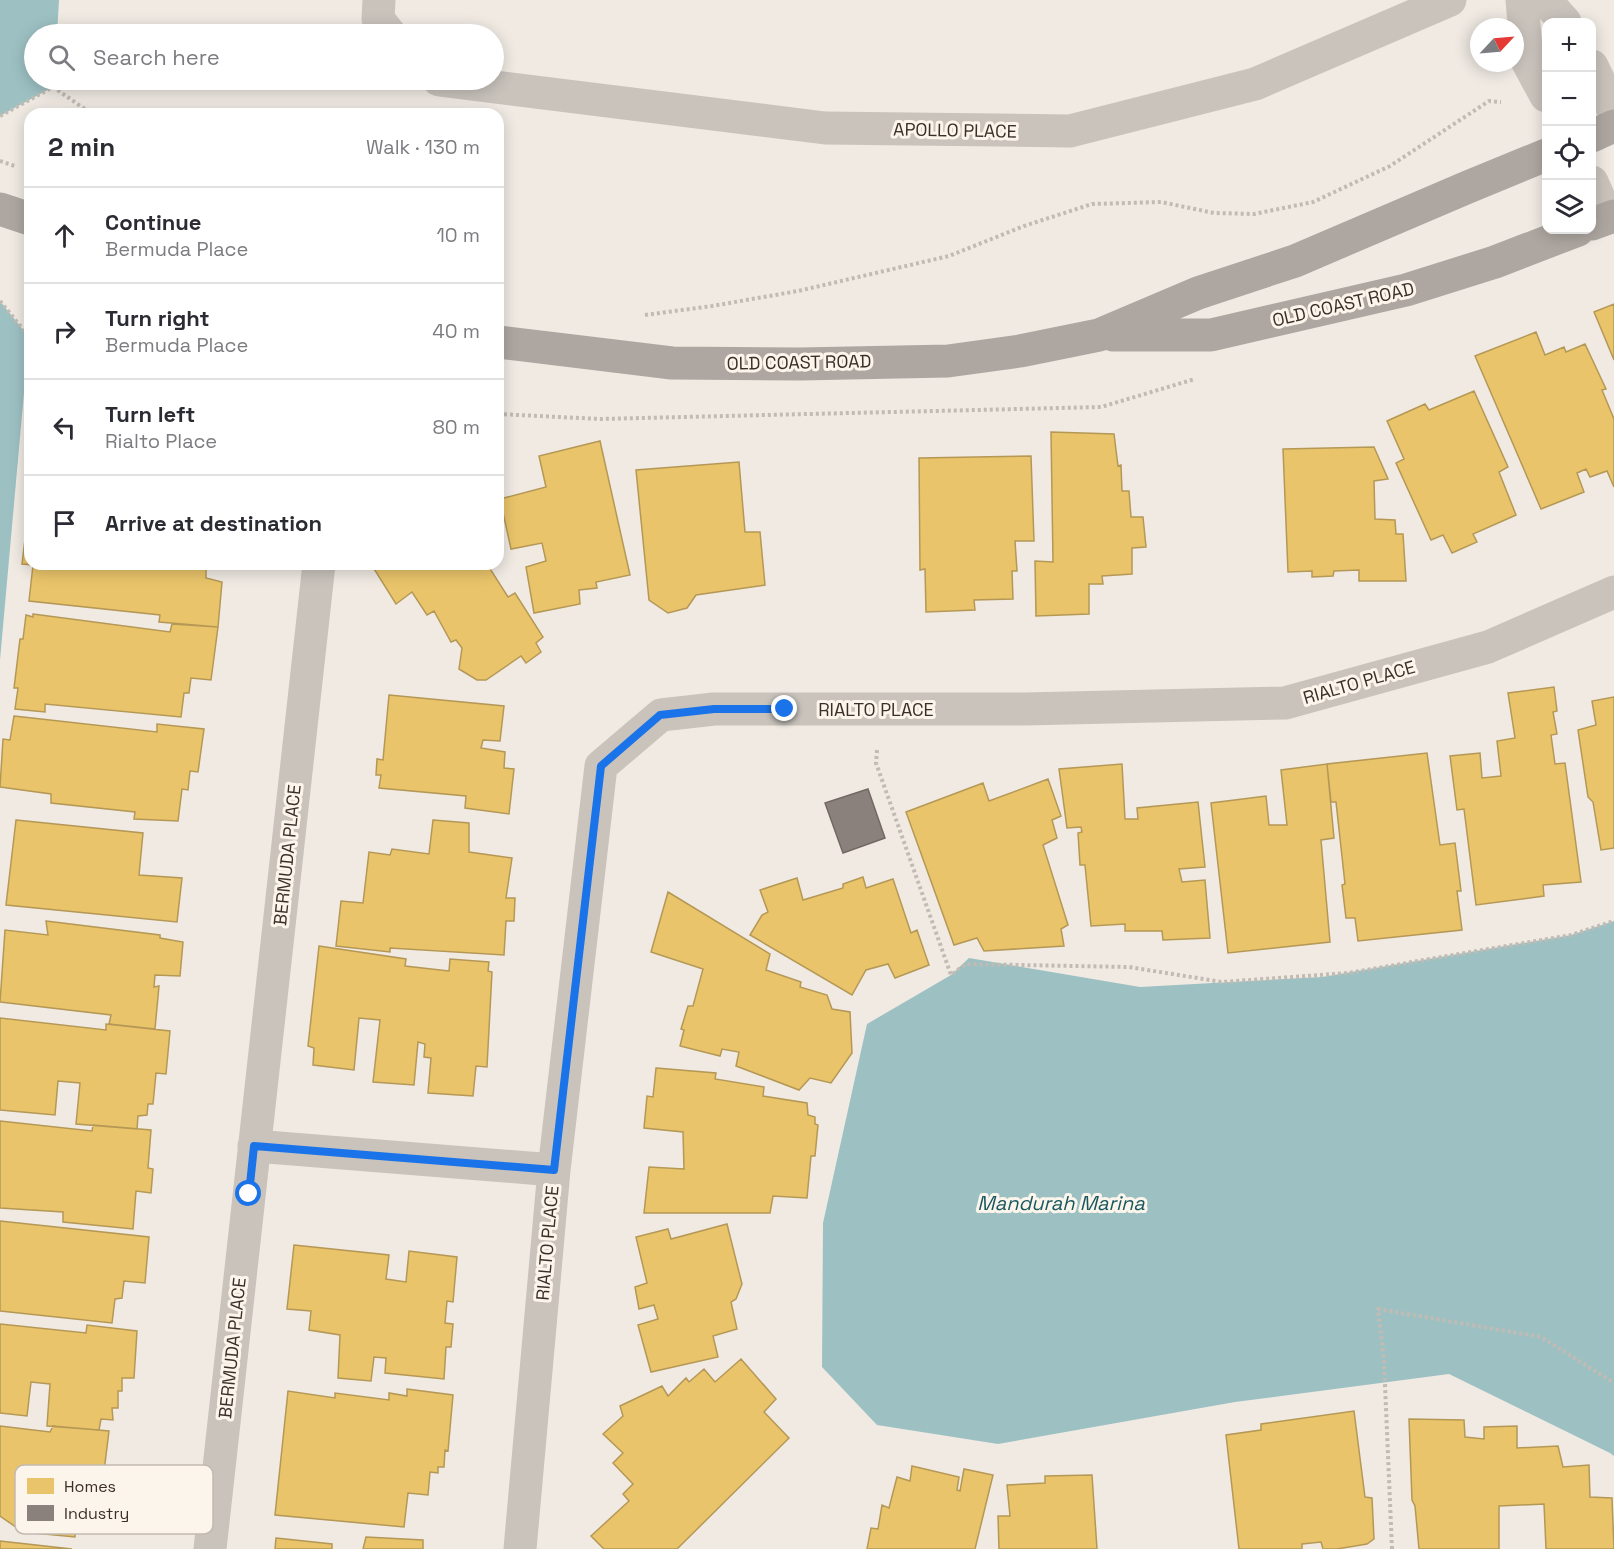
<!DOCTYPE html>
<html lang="en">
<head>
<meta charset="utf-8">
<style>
	body { margin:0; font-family:"Space Grotesk",sans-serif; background:#f7f7f7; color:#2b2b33 }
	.controls { position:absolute; right:18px; top:18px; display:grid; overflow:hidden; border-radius:12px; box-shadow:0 3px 15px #0003 }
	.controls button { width:54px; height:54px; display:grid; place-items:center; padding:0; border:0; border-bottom:2px solid #e1e1e2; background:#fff; color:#2b2b33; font:30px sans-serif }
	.compass { position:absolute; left:1470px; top:18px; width:54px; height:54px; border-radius:50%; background:#fff; box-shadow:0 3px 15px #0003; rotate:64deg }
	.stop { position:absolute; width:18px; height:18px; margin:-14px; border:4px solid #1a73e8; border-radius:50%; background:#fff }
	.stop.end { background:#1a73e8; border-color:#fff; box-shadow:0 2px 6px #0008 }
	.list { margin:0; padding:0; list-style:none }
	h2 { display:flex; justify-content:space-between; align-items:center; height:78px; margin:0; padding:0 24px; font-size:26px }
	h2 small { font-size:20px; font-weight:400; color:#7c7c81 }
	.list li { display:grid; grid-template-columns:39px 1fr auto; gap:18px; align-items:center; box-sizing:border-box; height:96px; padding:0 24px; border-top:2px solid #e1e1e2 }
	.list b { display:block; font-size:22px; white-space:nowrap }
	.list p { margin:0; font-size:20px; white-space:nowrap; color:#7c7c81 }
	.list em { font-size:20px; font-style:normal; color:#7c7c81 }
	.icon { flex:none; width:33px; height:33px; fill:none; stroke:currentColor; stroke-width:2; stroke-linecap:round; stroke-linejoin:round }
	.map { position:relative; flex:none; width:1614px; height:1549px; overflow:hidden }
	.search { position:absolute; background:#fff; box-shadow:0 3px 15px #0003; left:24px; top:24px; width:480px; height:66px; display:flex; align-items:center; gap:15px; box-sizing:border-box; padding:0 21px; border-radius:33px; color:#7c7c81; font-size:22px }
	.panel { position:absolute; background:#fff; box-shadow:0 3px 15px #0003; left:24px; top:108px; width:480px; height:462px; border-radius:18px }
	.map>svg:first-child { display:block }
	.water { fill:#9dc1c3 }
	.homes { fill:#e9c46a; stroke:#b59856; stroke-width:1.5 }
	.industry { fill:#8a817c; stroke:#726963; stroke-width:1.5 }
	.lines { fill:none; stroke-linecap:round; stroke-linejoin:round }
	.path { stroke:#c2bbb4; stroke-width:4; stroke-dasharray:3 3; stroke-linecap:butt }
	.minor { stroke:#c9c3bc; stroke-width:33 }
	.major { stroke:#aea7a1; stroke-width:33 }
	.route { stroke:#1a73e8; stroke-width:8 }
	.labels { text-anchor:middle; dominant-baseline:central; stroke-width:6; stroke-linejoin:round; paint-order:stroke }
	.street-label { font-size:18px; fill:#3b3029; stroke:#fcf5eb }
	.water-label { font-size:20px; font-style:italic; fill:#1a5861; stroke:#fcf5eb }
	.key { fill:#fcf5eb; stroke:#c2bab1; stroke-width:1.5 }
	.key-label { font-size:16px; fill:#3b3029 }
</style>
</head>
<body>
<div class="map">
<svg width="1614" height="1549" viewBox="0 0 1614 1549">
	<rect width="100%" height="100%" fill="#f0eae3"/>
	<path class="water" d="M0,0h59l-2,34h-23v46h19v7l-53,29z
		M0,301l29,36 -29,323z
		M1614,921v535l-4,-3 -161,-79 -214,28 -237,42 -121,-19 -55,-58 1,-144 44,-199 84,-49 18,-17 171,29 182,-10 249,-42z"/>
	<path class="homes" d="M1614,304v56l-20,-48z
		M1536,332l9,23 19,-8 2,5 19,-8 21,45 -4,1 12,29v68l-7,-16 -17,6 -4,-8 -9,4 7,19 -43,17 -66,-153z
		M1474,391l34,76 -9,5 17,43 -43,19 4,8 -25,11 -9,-18 -12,5 -35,-77 8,-4 -17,-38 38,-17 4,6z
		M1051,432l63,2 4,32 3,-1 1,26h7l2,26h12l3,30 -14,1v26l-30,2 1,8h-14v30l-53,2 -1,-55 18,1z
		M600,441l30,134 -34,7 1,6 -18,2 1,14 -46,9 -8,-46 20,-6 -4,-18 -31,6 -11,-50 46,-12 -7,-31z
		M1374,447l14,32 -14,2 1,38 20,1 1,14h7l3,47h-47v-11l-25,1 -1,5 -21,1v-6l-24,1 -5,-123z
		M1031,456l3,85h-19l2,30h-5l1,28 -39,1 1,10 -49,2 -1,-43 -5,1 -1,-112z
		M739,462l6,70h15l5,53 -69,10 -9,13 -19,5 -19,-13 -13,-130z
		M29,507l1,57h176v14l16,4 -4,45 -59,-5 1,-7 -131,-14 4,-36 -11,-1z
		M371,564h116l21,33 7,-4 28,44 -7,6 5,9 -15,11 -5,-7 -35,24h-9l-18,-11 3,-21 -6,-8 -5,2 -17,-31 -7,4 -15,-23 -16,12z
		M33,614l137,18 2,-8 46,3 -7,53 -20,-2 -2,15h-5l-3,24 -136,-13v8l-30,-3 3,-21h-4l6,-49h3l3,-24 7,2z
		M1554,687l3,24 -4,1 4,22 -6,1 4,29 10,-1 16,119 -38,3 1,11 -68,9 -12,-96 -7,1 -7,-54 30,-3 2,25 19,-2 -4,-35 18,-3 -7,-45z
		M389,695l115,11 -4,35 -17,-1 -2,8 24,4 -1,16 10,1 -5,45 -44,-6 1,-12 -87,-8 2,-13h-5l1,-16 6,1z
		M1614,697v151l-13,2 -8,-48 -5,-5 -10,-67 18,-5 -4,-24z
		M14,716l143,16v-8l47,5 -6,43 -8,-1 -2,19 -6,-1 -4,32 -44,-2 1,-7 -84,-9v-9l-51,-7 3,-48 7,1z
		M1427,753l13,92 15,-2 6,48h-4l5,39 -104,11 -3,-23h-9l-4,-33 3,-1 -9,-82h-5l-4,-38z
		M1122,764l3,55h13l-1,-11 61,-6 7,65 -26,2 3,13 23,-2 5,58 -47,2 -1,-9h-37v-7l-34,2 -6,-61h-5l-2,-32 4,-1 -1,-5 -14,1 -8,-59z
		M1327,764l7,74 -13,2 9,102 -102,11 -17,-150 55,-7 3,29h18l-6,-55z
		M1048,779l13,37 -9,4 5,18 -14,7 25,80 -7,4 3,17 -80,5 -7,-13 -23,7 -48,-133 77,-29 6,18z
		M16,820l127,13 -4,42 43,3 -5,44 -171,-17z
		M433,820l36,3v29l43,6 -6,40h9l-1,23h-8l-2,34 -114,-7v4l-54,-6 5,-45 22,2 6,-51 21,3 2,-6 37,5z
		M863,877l3,11 27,-9 18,54 6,-3 12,35 -34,13 -7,-14 -22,6 -14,25 -102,-60 12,-20 6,-3 -8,-22 37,-12 6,22 40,-12v-4z
		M668,892l102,62 -4,16 35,12 -1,5 27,8 5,14 18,3 2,41 -21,30 -21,-5 -11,12 -63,-24 3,-14 -17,-3 -2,7 -40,-10 4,-16 -3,-1 7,-23h5l10,-37 -52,-17z
		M46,921l114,14v3l23,4 -3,34 -25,-1 -1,12 5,-1 -4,43 -46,-5 2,-9 -111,-13 5,-72 43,5z
		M319,946l87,13 -1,7 44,5 1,-12 39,3 -1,9 4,1 -5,95 -11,-1 -3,30 -45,-3 3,-35 -7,-1 1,-13 -7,-2 -4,43 -41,-3 7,-62 -21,-2 -5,52 -41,-5 1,-17 -6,-2z
		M0,1018l106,12v-6l64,7 -4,43 -10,-1 -3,31h-5l-1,11 -9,1 -1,13 -61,-5 4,-41 -22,-2 -3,34 -55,-5z
		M656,1068l60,5 -1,6 49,8 -1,9 44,7 1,12 7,2v7l3,1 -3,31h-4l-4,42 -34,-2 -3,17h-126l5,-46 35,2 -1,-37 -39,-4 3,-32 6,1z
		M0,1121l92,10 1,-6 58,5 -3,38 5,1 -2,24 -15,-2 -3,38 -70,-7v-10l-63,-4z
		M0,1221l149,16 -4,46 -21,-2 -2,17 -7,1 -3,24 -112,-12z
		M727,1224l15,60 -6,15 -5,3 6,27 -24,7 5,21 -67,15 -13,-47 20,-6 -4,-14 -15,4 -4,-22 12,-4 -11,-46 32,-8 3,10z
		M294,1245l95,10 -3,24 20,3 3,-31 48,6 -4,45 -6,-1 -2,22 8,1 -2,23h-5l-2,32 -59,-6 1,-15 -12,-1 -3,24 -33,-3 2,-43 -31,-5 2,-19 -24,-2z
		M0,1324l86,9 1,-8 50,6 -3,47h-12v13h-4v17h-6l1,12 -12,-1 -2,11 -52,-4 3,-42 -19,-2 -4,34 -27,-3z
		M741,1359l35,40 -12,13 25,26 -112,111h-73l-13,-13 38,-35 -6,-7 10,-10 -20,-21 10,-10 -20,-19 20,-18 -3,-10 42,-20 6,10 18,-18 3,4 15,-13 11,13z
		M407,1389l46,6 -5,56 -3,-1 -1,17h-6v6l-8,-1 -2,23 -20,-2 -4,34 -129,-12 13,-124 47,7v-5l54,7v-7l18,3z
		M1354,1411l11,86 7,1 2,41 -7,5 -30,5h-14l-2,-7 -19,2v5h-63l-13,-114 35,-5v-6z
		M1409,1419l55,1 1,17 19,2v-12l33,-1v22l41,-2 5,21 26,-2 1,32 22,1 2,51h-68l-2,-45 -45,2v43h-80l-4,-43 -3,-6z
		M0,1426l50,6 3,-6 56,5 -11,89 -22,-3 -1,20 -52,-5 -23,-16z
		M912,1466l47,11 -2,13 3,1 4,-22 29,6 -18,74h-108l4,-21 7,1 4,-24 7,3 8,-31 13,4z
		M1092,1475l5,74h-98l-1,-33h12l-3,-31 38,-2v-7z
		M366,1537l57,3v9h-60z
		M276,1538l56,6v5h-57z
		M0,1541l72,8h-72z"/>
	<path class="industry" d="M868,789l17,49 -42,15 -18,-50z"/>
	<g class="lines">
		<path class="path" d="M0,116l53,-29 39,27
			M0,161l15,5
			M0,301l30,37
			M645,315l67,-9 86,-15 151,-35 75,-30 68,-22 69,-2 53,11 40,1 59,-12 77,-36 99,-65 12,1
			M498,414l102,5 501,-12 94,-28
			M877,750l-1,13 75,212 15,-11 163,3 93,15 126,-9 223,-38 43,-14
			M1392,1549l-8,-188 -6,-52 163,28 73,46"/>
		<path class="minor" d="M379,0l-1,19 12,15
			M1522,0l5,61 19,35
			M1545,0l20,22
			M1592,66l22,46
			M439,80l386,48 245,3 185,-47 195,-84
			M1592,182l16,36
			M254,1146l300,24
			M210,1549l109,-985
			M520,1549l34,-379 47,-404 60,-51 53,-6h311l260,-6 203,-56 126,-55"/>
		<path class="major" d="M1592,136l22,-10
			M0,209l30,10
			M1592,224l22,-8
			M1113,335h98l195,-45 89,-28 83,-32
			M498,342l174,21 128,1 148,-3 72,-10 79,-16 99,-42 97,-32 173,-74 78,-32"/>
	</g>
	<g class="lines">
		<path class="route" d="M249,1194l5,-48 300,24 47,-404 59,-51 54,-6h71"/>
	</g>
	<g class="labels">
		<g class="street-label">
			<text transform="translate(955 130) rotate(1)">APOLLO PLACE</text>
			<text transform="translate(1343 304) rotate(-13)">OLD COAST ROAD</text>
			<text transform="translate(799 362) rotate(-1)">OLD COAST ROAD</text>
			<text transform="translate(1359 682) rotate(-16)">RIALTO PLACE</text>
			<text x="876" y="709">RIALTO PLACE</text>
			<text transform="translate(287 855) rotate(-84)">BERMUDA PLACE</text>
			<text transform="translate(547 1243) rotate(-85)">RIALTO PLACE</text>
			<text transform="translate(232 1348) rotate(-84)">BERMUDA PLACE</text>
		</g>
		<g class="water-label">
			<text x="1061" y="1203">Mandurah Marina</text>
		</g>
	</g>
	<rect x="15" y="1465" width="198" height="69" rx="9" class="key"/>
	<rect x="27" y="1478" width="27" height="16" fill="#e9c46a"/>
	<rect x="27" y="1505" width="27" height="16" fill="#8a817c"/>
	<g class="key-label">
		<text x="64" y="1492">Homes</text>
		<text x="64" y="1519">Industry</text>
	</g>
</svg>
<div class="controls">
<button>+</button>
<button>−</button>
<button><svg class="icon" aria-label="locate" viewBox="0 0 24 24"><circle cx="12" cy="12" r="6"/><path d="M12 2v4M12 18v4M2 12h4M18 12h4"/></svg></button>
<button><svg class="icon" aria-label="layers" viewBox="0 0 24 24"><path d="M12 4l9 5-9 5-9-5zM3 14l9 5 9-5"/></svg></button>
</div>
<svg class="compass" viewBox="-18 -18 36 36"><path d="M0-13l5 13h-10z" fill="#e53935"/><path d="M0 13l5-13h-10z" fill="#7c7c81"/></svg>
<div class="stop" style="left:249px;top:1194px"></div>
<div class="stop end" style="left:785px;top:709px"></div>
<div class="search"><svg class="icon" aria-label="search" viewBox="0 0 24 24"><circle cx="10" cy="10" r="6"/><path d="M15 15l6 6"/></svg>Search here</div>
<section class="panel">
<h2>2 min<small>Walk · 130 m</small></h2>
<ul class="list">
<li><svg class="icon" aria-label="ahead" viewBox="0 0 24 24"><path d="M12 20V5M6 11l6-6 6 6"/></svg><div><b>Continue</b><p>Bermuda Place</p></div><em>10 m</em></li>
<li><svg class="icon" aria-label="right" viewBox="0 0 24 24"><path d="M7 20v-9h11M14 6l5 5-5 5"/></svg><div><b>Turn right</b><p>Bermuda Place</p></div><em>40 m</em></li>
<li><svg class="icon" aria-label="left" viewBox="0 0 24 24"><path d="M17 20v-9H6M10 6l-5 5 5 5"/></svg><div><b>Turn left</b><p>Rialto Place</p></div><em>80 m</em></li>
<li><svg class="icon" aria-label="arrive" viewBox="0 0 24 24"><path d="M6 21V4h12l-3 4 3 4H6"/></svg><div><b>Arrive at destination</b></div></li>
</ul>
</section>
</div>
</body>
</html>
